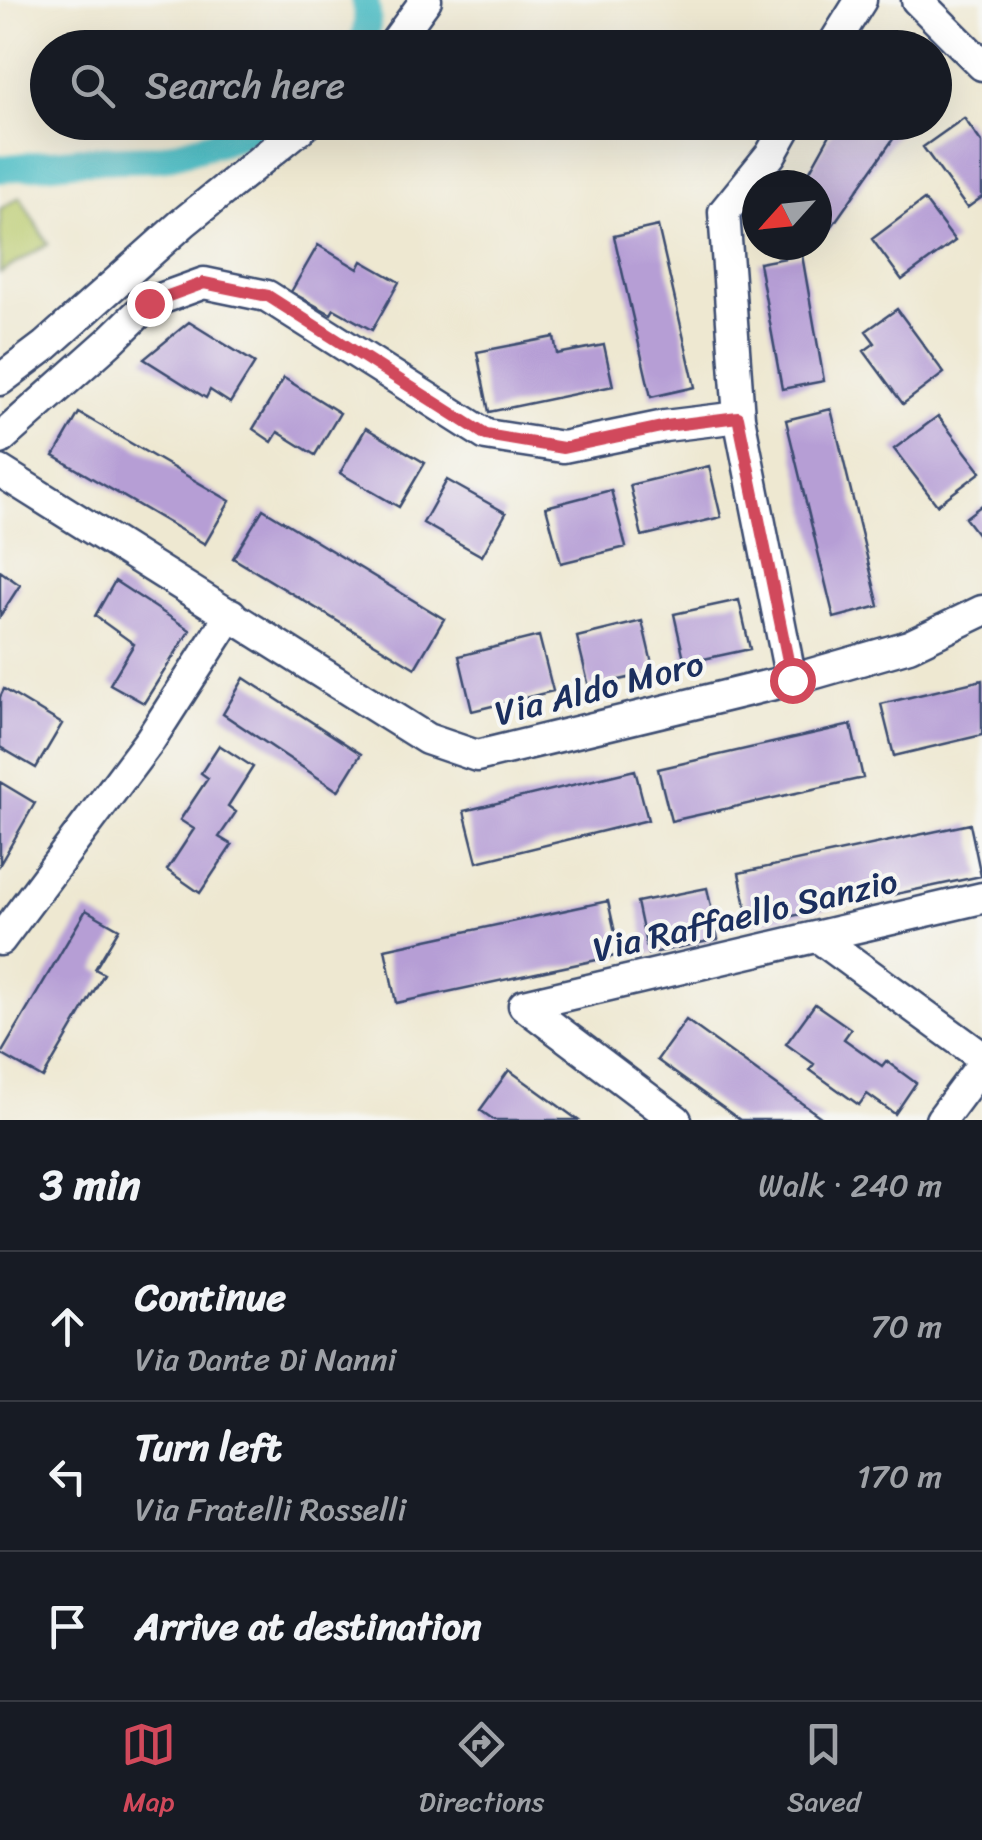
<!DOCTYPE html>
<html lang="en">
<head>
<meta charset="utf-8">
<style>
	body { margin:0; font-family:Sriracha,sans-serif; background:#20242c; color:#f1f3f6 }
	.compass { position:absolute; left:742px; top:170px; width:90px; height:90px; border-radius:50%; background:#171b24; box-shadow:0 10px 40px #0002; rotate:243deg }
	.stop { position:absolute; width:30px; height:30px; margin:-22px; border:8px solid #d1495b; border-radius:50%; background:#fff }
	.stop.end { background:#d1495b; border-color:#fff; box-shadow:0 2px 10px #0008 }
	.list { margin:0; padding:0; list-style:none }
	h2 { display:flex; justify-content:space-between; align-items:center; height:130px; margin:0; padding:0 40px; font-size:42px }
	h2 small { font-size:32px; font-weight:400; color:#9ea1a6 }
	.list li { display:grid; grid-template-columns:65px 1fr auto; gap:30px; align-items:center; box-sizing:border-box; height:150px; padding:0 40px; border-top:2px solid #363941 }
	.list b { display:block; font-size:38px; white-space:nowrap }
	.list p { margin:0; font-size:32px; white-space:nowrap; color:#9ea1a6 }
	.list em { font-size:32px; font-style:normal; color:#9ea1a6 }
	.icon { flex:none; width:55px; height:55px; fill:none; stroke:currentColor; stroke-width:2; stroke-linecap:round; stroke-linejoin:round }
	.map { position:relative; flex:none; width:982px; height:1120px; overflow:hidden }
	.search { position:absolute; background:#171b24; box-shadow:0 10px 40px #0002; left:30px; right:30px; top:30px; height:110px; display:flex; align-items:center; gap:25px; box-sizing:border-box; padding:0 35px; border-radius:55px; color:#9ea1a6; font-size:38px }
	.sheet { height:580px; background:#171b24 }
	nav { display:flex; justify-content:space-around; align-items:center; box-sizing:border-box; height:140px; border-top:2px solid #363941; background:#171b24; font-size:28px; color:#9ea1a6 }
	nav a { display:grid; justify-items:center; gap:5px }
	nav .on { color:#d1495b }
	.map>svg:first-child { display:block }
	.green { fill:#bacb6e; stroke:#6a7d66; stroke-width:2.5 }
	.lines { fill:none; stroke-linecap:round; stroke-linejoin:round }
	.canal { stroke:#4ebdc5; stroke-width:28 }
	.building { fill:#b69ed5 }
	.street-casing { stroke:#3b4b6f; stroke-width:35 }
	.street { stroke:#fff; stroke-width:30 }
	.route { stroke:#d1495b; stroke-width:12 }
	.labels { text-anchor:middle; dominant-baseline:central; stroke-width:8; stroke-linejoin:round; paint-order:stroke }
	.street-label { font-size:35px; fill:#1b2f5e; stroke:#f6f6f2 }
</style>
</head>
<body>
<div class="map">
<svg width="982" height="1120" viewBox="0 0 982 1120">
	<rect width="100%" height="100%" fill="#f6f6f2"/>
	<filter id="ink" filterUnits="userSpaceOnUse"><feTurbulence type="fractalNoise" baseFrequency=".01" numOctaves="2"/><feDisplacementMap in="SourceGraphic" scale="20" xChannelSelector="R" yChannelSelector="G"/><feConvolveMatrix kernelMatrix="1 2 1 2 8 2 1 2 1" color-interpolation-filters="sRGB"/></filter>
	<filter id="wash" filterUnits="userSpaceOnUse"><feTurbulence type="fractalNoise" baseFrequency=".0048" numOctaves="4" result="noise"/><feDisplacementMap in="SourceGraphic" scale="40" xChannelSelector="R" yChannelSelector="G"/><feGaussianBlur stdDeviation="2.25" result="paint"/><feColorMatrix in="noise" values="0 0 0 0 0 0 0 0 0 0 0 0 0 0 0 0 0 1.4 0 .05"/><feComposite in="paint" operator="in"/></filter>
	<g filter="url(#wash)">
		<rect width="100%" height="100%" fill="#eee8d1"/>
		<path class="green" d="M20,197l28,47 -48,29v-64z"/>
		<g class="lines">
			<path class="canal" d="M360,48c8,-15 9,-32 5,-48
				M0,169l80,-9 81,-2 76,-21 27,-15"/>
		</g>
		<g id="blocks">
			<path class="building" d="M964,118l18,25v54l-15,11 -44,-61z
				M837,122h68l-77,110 -11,-7v-40h-15z
				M924,200l31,41 -53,39 -30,-41z
				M658,226l37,161 -44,10 -37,-161z
				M318,245l40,24 4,-8 37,21 -27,48 -38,-21 -3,5 -40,-22z
				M802,255l22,126 -42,8 -23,-126z
				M897,309l47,64 -41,31 -39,-53 11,-8 -9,-12z
				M189,322l66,41 -25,40 -20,-13 -4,8 -62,-39z
				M554,337l3,17 47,-9 9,41 -124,26 -12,-60z
				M284,378l56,35 -25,42 -37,-23 -6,10 -19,-13z
				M831,409l48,197 -45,12 -48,-198z
				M79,413l151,88 -25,43 -151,-88z
				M938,416l43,56 -44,33 -43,-56z
				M366,428l59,35 -26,44 -59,-34z
				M709,466l12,51 -79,19 -12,-51z
				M447,480l59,33 -24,43 -59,-33z
				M611,490l15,57 -65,16 -15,-56z
				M982,505v35l-17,-22z
				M263,509l181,110 -29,49 -182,-110z
				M0,571l20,14 -20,31z
				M115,581l75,49 -46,73 -34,-19 24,-40 -39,-28z
				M739,600l11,49 -65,14 -11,-49z
				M642,621l12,51 -65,15 -12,-50z
				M539,636l14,55 -81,20 -13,-55z
				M244,678l117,76 -23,37 -115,-77z
				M982,680v55l-88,21 -13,-52z
				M4,689l58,35 -26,44 -36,-21v-50z
				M851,725l12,53 -192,43 -13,-52z
				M219,745l34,22 -25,39 8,6 -17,25 13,8 -32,48 -33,-23 27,-41 -14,-9 28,-42 -7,-5z
				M635,770l13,50 -171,42 -13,-51z
				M0,782l35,21 -35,61z
				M970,824l11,52 -231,49 -11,-52z
				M707,888l11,51 -70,15 -11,-52z
				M608,901l12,54 -224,48 -11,-54z
				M86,910l33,19 -24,40 9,5 -61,104 -42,-24z
				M815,1004l36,25 -7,10 38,27 4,-5 30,22 -21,31 -28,-20 -8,11 -49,-35 4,-6 -28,-20z
				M686,1020l139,100h-85l-83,-60z
				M509,1070l69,50h-84l-14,-10z"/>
		</g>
	</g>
	<g filter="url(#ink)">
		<use href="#blocks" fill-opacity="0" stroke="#3b4b6f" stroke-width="2.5"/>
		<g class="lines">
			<g class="street-casing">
				<path id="street" d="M917,0l65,65
					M391,48l35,-48
					M831,48l30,-48
					M789,122l-18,32 -47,58 15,205 52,263
					M0,380l45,-34 139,-124 124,-100
					M0,439l109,-97 40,-39 55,-20 63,13 219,139 77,12 102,-21 74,-9
					M0,471l427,268 50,17 314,-76 118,-34 73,-35
					M818,937l164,120
					M0,940l150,-200 81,-126
					M524,1005l458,-107
					M524,1005l152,115
					M941,1120l41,-55"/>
			</g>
			<use href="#street" class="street"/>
		</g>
	</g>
	<g class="lines" filter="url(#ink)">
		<path class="route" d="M149,303l55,-20 64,13 218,139 77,13 103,-22 72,-9 54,263"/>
	</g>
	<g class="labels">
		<g class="street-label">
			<text transform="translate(599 688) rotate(-14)">Via Aldo Moro</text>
			<text transform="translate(745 915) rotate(-13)">Via Raffaello Sanzio</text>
		</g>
	</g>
</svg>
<svg class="compass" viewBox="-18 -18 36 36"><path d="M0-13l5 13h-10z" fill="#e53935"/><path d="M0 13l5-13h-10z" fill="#9ea1a6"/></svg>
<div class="stop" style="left:792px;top:680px"></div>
<div class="stop end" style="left:149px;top:303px"></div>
<div class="search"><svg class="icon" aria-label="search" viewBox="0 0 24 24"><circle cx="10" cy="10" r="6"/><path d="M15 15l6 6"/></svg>Search here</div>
</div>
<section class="sheet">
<h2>3 min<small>Walk · 240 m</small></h2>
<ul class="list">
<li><svg class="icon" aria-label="ahead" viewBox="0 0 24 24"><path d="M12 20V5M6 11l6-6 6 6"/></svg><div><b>Continue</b><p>Via Dante Di Nanni</p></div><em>70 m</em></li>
<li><svg class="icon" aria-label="left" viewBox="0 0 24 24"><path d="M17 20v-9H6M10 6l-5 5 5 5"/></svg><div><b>Turn left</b><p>Via Fratelli Rosselli</p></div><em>170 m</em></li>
<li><svg class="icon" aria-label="arrive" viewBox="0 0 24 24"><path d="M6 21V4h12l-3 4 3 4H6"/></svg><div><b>Arrive at destination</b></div></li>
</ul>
</section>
<nav>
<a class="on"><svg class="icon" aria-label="map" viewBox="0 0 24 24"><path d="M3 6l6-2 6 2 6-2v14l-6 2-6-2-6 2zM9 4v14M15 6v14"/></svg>Map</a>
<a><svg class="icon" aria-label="directions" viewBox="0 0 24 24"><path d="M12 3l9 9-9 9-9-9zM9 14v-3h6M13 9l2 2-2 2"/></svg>Directions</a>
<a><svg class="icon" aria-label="saved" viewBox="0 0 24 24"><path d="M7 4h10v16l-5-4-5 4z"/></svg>Saved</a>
</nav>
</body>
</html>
